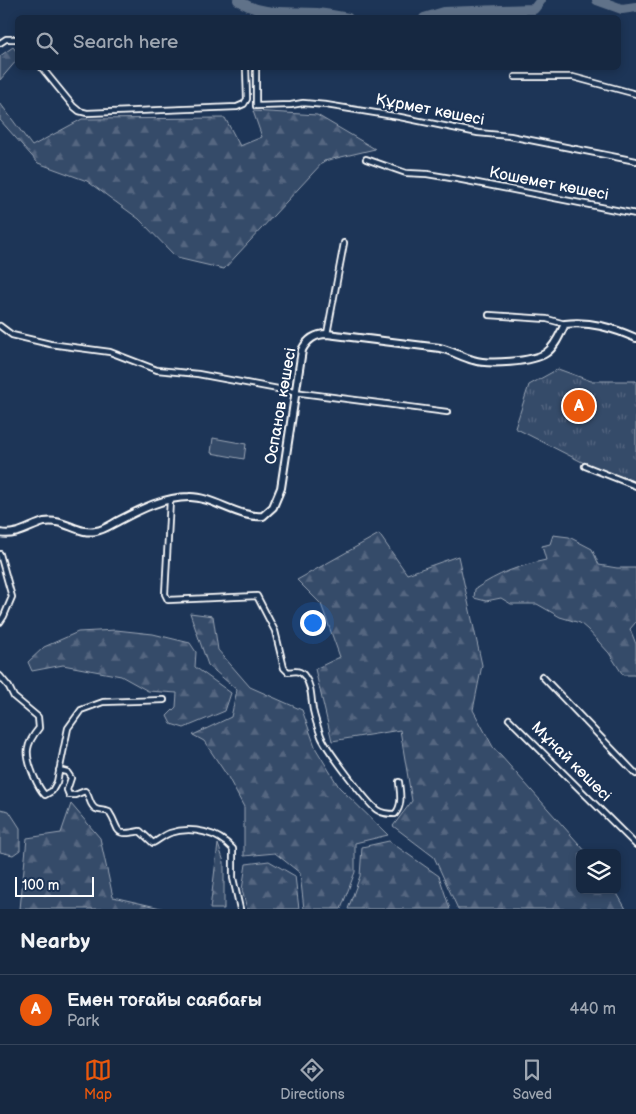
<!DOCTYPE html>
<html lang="en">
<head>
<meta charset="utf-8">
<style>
	body { margin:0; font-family:"Balsamiq Sans",sans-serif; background:#1f3048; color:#f1f3f6 }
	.controls { position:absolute; right:15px; bottom:15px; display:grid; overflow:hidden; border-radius:8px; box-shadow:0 2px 8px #0003 }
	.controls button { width:45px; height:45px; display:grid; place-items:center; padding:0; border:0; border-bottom:1px solid #35445a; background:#162841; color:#f1f3f6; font:25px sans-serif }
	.scale { position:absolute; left:15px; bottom:12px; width:79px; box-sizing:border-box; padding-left:5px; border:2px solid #fff; border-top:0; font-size:14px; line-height:18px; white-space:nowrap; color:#fff; -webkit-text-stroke:4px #1d3557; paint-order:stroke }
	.you { position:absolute; left:312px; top:622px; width:18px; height:18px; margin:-12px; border:4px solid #fff; border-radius:50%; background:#1a73e8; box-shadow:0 0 0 8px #1a73e833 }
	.badge { display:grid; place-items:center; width:32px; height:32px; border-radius:50%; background:#ea580c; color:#fff; font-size:16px; font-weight:700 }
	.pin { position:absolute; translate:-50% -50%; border:2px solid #fff; box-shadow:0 1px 5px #0006 }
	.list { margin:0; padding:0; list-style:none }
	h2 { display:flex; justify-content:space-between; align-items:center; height:65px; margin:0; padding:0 20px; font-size:21px }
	h2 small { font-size:16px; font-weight:400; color:#9ea6b1 }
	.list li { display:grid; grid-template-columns:32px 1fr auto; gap:15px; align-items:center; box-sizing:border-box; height:70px; padding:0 20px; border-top:1px solid #35445a }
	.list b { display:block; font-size:19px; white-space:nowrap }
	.list p { margin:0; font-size:16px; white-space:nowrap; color:#9ea6b1 }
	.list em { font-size:16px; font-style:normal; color:#9ea6b1 }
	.icon { flex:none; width:28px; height:28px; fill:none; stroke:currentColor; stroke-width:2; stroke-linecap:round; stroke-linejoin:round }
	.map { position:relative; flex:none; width:636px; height:909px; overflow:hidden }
	.search { position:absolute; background:#162841; box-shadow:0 2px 8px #0003; left:15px; right:15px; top:15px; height:55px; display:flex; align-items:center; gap:12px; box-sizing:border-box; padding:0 18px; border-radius:8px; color:#9ea6b1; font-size:19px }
	.sheet { height:135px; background:#162841 }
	nav { display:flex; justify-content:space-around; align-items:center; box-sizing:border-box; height:70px; border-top:1px solid #35445a; background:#162841; font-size:14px; color:#9ea6b1 }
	nav a { display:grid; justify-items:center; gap:2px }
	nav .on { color:#ea580c }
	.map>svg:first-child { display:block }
	.green { fill:#364b69; stroke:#9aa5b4 }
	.forest { fill:url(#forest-firs); stroke:#9aa5b4 }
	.park { fill:url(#park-tufts); stroke:#9aa5b4 }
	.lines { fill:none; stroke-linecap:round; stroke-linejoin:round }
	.river { stroke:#617289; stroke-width:10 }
	.street-casing { stroke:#fff; stroke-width:8 }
	.secondary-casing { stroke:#fff; stroke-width:10 }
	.street { stroke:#1d3557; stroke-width:4.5 }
	.secondary { stroke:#1d3557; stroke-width:6 }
	.labels { text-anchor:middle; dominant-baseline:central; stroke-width:4.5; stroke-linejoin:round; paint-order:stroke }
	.street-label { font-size:16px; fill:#fff; stroke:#1d3557 }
</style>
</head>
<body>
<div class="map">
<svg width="636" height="909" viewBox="0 0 636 909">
	<defs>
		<pattern id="forest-firs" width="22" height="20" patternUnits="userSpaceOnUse" patternTransform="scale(1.25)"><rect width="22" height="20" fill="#364b69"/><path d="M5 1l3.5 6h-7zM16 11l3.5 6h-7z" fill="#546680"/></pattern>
		<pattern id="park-tufts" width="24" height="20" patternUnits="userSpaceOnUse" patternTransform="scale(1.25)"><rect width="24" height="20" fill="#364b69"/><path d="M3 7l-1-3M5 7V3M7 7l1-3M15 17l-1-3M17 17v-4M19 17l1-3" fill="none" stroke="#546680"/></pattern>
	</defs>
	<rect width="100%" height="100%" fill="#1d3557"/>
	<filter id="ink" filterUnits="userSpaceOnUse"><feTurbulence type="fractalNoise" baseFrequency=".02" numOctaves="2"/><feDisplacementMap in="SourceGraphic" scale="10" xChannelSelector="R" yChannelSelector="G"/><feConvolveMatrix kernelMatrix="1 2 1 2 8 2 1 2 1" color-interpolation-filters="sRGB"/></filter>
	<g filter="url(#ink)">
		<path class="green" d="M213,438l33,6 -2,15 -33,-6z"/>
		<path class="forest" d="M13,47l4,5v8l-17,20v-24z
			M0,103l32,43 50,-27 143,-1 15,28 22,-9 -9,-26 64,4 58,34 -51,12 -100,108 -47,-11 -38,-39 -52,-38 -49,-18 -38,-43z
			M379,534l28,40 51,-18 24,109 -9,45 20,37 94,106h-7v37h35l11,19h-168l-24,-52 -41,-31 19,-25 -12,-71 -68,11 -17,-72 25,-12 -19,-53 -24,-24z
			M553,535l16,2 23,12 7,16 18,3h19v54l-6,7 6,15v33l-2,-2h-11l-14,-22 -21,-23 -8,-7 -20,-6 -23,-13h-26l-10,-6 -15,3 -12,-3 1,-9c24,-16 43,-23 71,-29l-4,-14 8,-2z
			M190,613l23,3 5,34 32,37 52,23 14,39 23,38 49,48 -33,8v29l-14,37h-37l-4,-36 -25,-20 -31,3v-49l-16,-30 -24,-36 -11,-6 38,-18 6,-27 -29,-25z
			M116,630l37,4 37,9 6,9 -1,15 36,26 -6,18 -41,17 -13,-4 -4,-8 9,-9 1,-14 -29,-2 -27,-15 -58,-11 -31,6 -4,-9 16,-15 34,-15z
			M71,804l29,34 13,59 52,12h-145l7,-71 34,-5z
			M0,809l9,2 11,17v22l-7,5 -13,-3z
			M389,841l50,35 11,33h-102l12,-33 2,-29z
			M218,844l6,18v47h-14z
			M269,861l26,15 4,33h-52l-5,-19 4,-26z"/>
		<path class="park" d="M558,369l33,12h45v101l-52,-19 -69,-35 14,-43z"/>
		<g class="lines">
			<path class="river" d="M238,0c23,17 53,11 79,13 11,1 21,3 31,5
				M597,0l25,9 14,-2
				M424,18l20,-6 90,-3 7,-9"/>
			<g class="street-casing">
				<path id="street" d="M0,43l6,-4h12
					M42,68l31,38 6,5 8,2 150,-6 7,-3 3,-5 -1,-31
					M256,68v38l35,-1 12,-2 23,2 74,12 78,16 32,3 126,25
					M515,77h58l63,17
					M366,159l40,14 21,1 30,5 179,35
					M489,315l58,4 18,5
					M0,326l12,9 38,9 60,8 47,18 41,4 96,18 153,20
					M327,334l17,-91
					M585,466l51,20
					M170,500l-5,94 3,6 89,-4 18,35 9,37 4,4c7,-1 13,-2 17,5 7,9 6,22 8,33 2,9 5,18 8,26 4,11 47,68 56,74 6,4 12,4 18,4 8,-9 5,-21 4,-32
					M0,554l12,43 -8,19 -4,6
					M0,676l9,11 5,10 24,20 1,11c-14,17 -14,26 -6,46 3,7 6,15 12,21l7,-4 5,-9 11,-54 13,-18 22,-8 61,-2
					M542,676l94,98
					M509,719l127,126
					M59,770l8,2 4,6 -4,12 2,5h6l10,-4c5,4 4,15 11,18 4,2 9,1 13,3 12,18 3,25 31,19l13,12c6,-3 11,-8 17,-10 22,-7 48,-1 63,16v29l7,31"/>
			</g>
			<g class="secondary-casing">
				<path id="secondary" d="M0,533c15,4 30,-7 44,-11 20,-4 34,13 52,9 8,-1 16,-7 24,-11 21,-11 45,-23 69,-23 23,-1 51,22 74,19l10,-9 8,-19 21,-138c5,-10 13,-16 25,-16l113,14c12,3 22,9 33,12 15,5 60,2 73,-7 9,-6 14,-19 19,-29 26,-3 48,4 71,14"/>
			</g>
			<use href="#street" class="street"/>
			<use href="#secondary" class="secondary"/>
		</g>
	</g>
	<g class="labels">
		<g class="street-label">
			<text transform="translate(430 110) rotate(11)">Құрмет көшесі</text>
			<text transform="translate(549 184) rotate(11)">Кошемет көшесі</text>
			<text transform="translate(281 406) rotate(-80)">Оспанов көшесі</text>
			<text transform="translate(571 762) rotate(45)">Мұнай көшесі</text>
		</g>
	</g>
</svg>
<div class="controls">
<button><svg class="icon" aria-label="layers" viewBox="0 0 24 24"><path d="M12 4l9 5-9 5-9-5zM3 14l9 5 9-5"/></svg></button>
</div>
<div class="scale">100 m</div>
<div class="you"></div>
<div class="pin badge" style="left:579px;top:406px">A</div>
<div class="search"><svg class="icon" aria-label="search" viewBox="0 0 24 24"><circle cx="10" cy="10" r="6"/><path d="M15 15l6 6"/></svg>Search here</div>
</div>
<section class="sheet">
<h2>Nearby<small></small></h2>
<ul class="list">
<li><span class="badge">A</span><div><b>Емен тоғайы саябағы</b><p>Park</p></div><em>440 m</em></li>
</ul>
</section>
<nav>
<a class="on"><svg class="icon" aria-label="map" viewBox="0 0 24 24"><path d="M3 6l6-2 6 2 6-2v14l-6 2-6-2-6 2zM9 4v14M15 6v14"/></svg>Map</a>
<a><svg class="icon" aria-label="directions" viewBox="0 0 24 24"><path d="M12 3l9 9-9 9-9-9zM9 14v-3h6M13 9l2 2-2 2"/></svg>Directions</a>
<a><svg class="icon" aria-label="saved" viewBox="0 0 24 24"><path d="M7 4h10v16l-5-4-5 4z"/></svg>Saved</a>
</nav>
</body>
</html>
